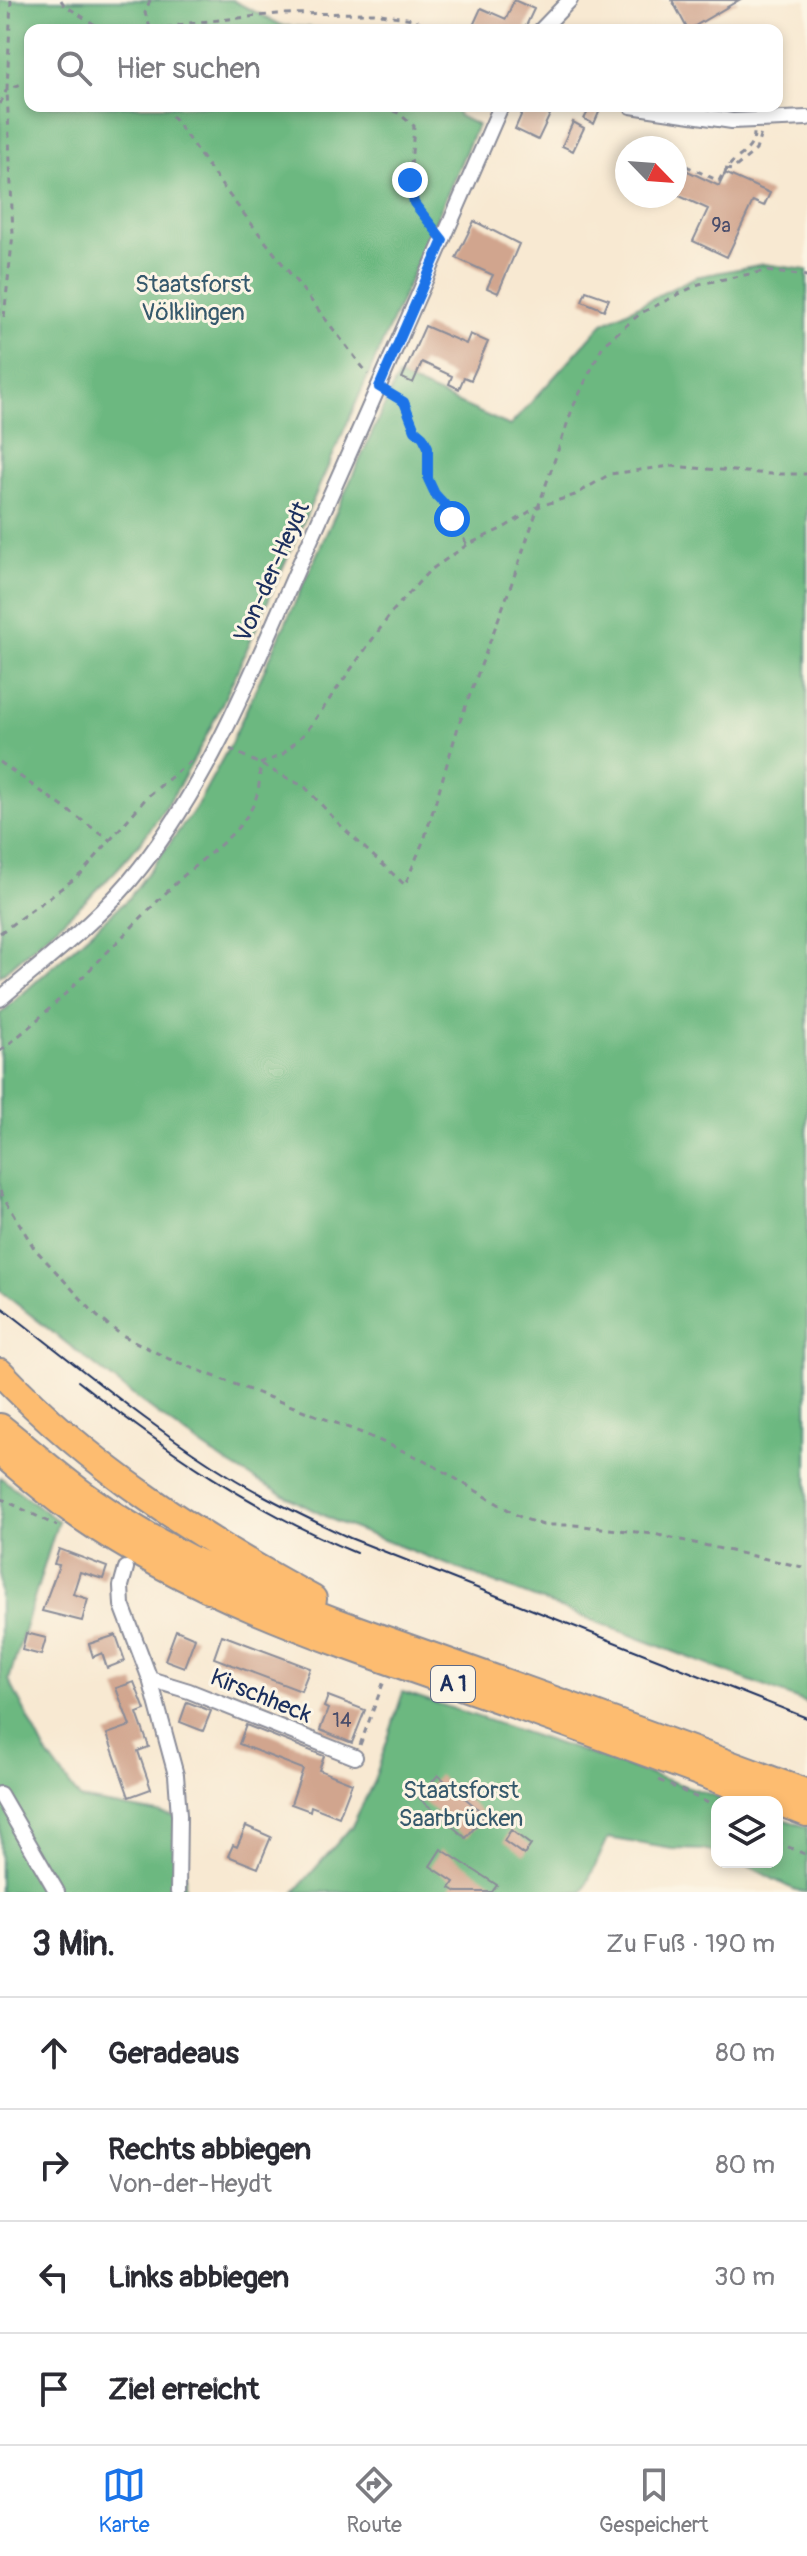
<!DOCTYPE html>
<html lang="de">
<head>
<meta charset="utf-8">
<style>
	body { margin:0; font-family:Pangolin,sans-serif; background:#f7f7f7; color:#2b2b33 }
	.controls { position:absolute; right:24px; bottom:24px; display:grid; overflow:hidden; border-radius:16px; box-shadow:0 4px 12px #0003 }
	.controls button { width:72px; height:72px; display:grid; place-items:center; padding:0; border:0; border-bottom:2px solid #e1e1e2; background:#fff; color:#2b2b33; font:40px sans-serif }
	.compass { position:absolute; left:615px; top:136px; width:72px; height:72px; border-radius:50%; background:#fff; box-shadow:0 4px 12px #0003; rotate:115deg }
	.stop { position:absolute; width:24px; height:24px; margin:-18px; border:6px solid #1a73e8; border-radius:50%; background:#fff }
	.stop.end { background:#1a73e8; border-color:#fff; box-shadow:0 2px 8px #0008 }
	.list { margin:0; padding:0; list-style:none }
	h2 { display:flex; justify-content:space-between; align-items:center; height:104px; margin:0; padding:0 32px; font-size:34px }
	h2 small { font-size:26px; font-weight:400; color:#7c7c81 }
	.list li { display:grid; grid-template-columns:52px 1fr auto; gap:24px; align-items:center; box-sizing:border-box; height:112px; padding:0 32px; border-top:2px solid #e1e1e2 }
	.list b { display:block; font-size:30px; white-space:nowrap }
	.list p { margin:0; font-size:26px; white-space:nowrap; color:#7c7c81 }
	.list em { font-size:26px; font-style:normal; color:#7c7c81 }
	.icon { flex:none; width:44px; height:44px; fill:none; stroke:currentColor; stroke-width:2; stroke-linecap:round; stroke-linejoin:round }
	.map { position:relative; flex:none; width:807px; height:1892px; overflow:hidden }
	.search { position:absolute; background:#fff; box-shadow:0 4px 12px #0003; left:24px; right:24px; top:24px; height:88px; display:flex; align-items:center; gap:20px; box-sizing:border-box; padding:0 28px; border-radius:16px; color:#7c7c81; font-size:30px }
	.sheet { height:552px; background:#fff }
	nav { display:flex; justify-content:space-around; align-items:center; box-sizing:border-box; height:112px; border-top:2px solid #e1e1e2; background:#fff; font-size:22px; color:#7c7c81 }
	nav a { display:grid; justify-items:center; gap:4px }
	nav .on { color:#1a73e8 }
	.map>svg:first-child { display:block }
	.forest { fill:#6cb880; stroke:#44746f; stroke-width:2 }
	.building { fill:#d1a58e }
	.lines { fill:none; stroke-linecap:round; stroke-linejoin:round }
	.minor-casing { stroke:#8a8c98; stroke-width:18 }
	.motorway-casing { stroke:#8a8c98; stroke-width:30 }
	.path { stroke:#8a8c98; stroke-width:3; stroke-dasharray:6 6; stroke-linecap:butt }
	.minor { stroke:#fff; stroke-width:14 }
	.motorway { stroke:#fdbc6f; stroke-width:26 }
	.tram { stroke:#1b2f5e; stroke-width:2 }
	.route { stroke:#1a73e8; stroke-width:10 }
	.labels { text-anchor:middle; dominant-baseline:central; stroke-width:6; stroke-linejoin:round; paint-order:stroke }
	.number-label { font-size:20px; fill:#484c6a }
	.shield { fill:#fcf5e5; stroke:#5e6a86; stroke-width:2 }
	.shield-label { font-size:22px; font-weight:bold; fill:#1b2f5e }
	.park-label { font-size:24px; fill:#36596c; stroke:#fcf5e5 }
	.street-label { font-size:24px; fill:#1b2f5e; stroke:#fcf5e5 }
</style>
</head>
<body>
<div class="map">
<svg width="807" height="1892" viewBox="0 0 807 1892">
	<rect width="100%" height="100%" fill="#fcf5e5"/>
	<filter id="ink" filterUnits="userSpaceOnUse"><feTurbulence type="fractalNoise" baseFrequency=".0125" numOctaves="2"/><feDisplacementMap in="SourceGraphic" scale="16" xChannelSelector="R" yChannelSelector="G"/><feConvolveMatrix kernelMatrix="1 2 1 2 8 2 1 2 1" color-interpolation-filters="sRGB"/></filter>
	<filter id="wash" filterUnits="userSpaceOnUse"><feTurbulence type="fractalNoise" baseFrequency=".006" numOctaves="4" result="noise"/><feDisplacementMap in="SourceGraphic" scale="32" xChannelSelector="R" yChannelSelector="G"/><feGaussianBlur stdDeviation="1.8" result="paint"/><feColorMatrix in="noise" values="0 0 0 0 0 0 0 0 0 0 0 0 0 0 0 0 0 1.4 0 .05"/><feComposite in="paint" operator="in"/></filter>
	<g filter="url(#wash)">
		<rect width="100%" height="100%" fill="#f8e9d2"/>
		<path class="forest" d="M0,0h232l51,26 62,4h-315v76h424l5,10 18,9c-65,151 -130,300 -197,449 -44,97 -82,201 -151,282 -39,45 -85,81 -129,120z
			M764,264l43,6v1433l-470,-181c-38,-19 -77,-38 -113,-61 -78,-52 -150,-113 -224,-170v-277l129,-116 66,-89 36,-66 167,-367 112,50 93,-103 92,-46z
			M0,1477l58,44 -49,159 36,71 35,48 106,19 -1,74h-185z
			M403,1692l330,110h-16v52l-10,-4 -35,-1 -64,-11 -25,54h-288l57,-66 22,-45z
			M777,1817l30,10v65c-17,0 -48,-23 -68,-30h38z"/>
		<g id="blocks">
			<path class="building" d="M514,0l20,9 -9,19 4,2h-58l10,-22 25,11z
				M672,0h67l-51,30z
				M525,106h29l-16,34 -23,-11z
				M591,106l9,4 -6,14 -10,-5z
				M573,122l11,6 -11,23 -11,-5z
				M675,165l44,21 6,-13 45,20 -6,13 -11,-5 -26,56 -34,-16 15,-32 -33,-15z
				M474,221l45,23 -21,49 -11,-5 6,-13 -37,-17z
				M586,291l23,8 -5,11 -22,-9z
				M425,326l41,18 4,-10 18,8 -17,38 -7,-3 -5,12 -10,-5 3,-8 -30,-14 -9,21 -11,-5z
				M59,1549l48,18 -4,12 -23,-7 -7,22 15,5 -6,22 -40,-10 17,-46 -5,-1z
				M176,1630l19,8 -11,29 -19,-7z
				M26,1633l20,5 -5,17 -19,-5z
				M116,1635l9,26 -18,7 -5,-15 -9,4 -4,-13z
				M222,1635l88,33 -9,23 -87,-33z
				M134,1682l11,28 -8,3 12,34 -11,4 13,38 -22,8 -22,-63 23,-8 -14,-38z
				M328,1696l37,14 -13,33 -32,-13 8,-21 -4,-2z
				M187,1702l24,9 -8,20 -23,-9z
				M246,1725l78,31 -5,14 33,13 -13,34 -28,-11 -1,5 -19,-7 12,-35 -64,-25z
				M438,1775l47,40 -19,23 -47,-40z
				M246,1826l25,11 -13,31 -30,-12 5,-11 4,2z
				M511,1830l20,15 -7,10 -20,-14z
				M441,1849l56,36 -5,7h-35l-7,-4 4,-6 -24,-16z"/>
		</g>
	</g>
	<g filter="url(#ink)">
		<use href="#blocks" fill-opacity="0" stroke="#8a8c98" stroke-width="2"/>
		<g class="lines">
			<g class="minor-casing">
				<path id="minor" d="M541,30l29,-30
					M631,106l101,15 75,-3
					M0,999c49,-42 102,-81 141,-132 71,-91 114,-201 160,-306 68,-151 134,-303 200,-455
					M126,1568l-5,18 1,19 28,74 26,96 3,40 -1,77
					M150,1679l39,12 166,66
					M0,1794l57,98"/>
			</g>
			<g class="motorway-casing">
				<path id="motorway" d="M0,1372c90,95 199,165 313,227
					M0,1427c30,24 59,50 90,72 110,78 238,120 364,165 118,42 236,85 353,129
					M0,1452c26,22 52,45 80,64 135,93 291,137 443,192 95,34 190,69 284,105"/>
			</g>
			<path class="path" d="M61,0l3,5 39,25
				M150,0l-5,13 6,17
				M154,30l36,-7 88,-9 96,-1 38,6 27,11
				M0,104l7,-15 23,-8
				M165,106l58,81 145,187
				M382,106l16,7 16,13 -4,54 4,23 19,26
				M675,161l44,20 4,-8
				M725,169l7,1 24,-20 5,-17
				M724,176c4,-19 30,-21 30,-43
				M4,317l9,-83 -6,-145 4,-89
				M392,394l12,8 11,28 8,7 5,10v32l7,15 11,12 21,39
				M230,749l75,38 37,40 63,58 20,-48 34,-113 51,-136 63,-181 30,-62 38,-32 58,-29 66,-13 42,5
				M0,762l111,79
				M260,764l22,-9 24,-23 86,-120 37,-41 38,-26 38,-18 32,-20 38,-12 35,-21 60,-8 101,8h36
				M0,933l81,-59 67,-78 45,-37
				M0,1051c64,-50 118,-112 176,-168 24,-24 57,-43 74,-72 9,-15 10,-30 10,-47
				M0,1191l34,57 63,68 23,18 49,25 193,74 64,28 96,57 21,7h31l80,9 153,34
				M0,1498l57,28
				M360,1745l24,-64
				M659,1780l58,27
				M777,1842l30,13"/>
			<use href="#minor" class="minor"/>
			<use href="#motorway" class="motorway"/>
			<path class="tram" d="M0,1306c77,59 152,123 236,174 37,22 75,40 114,58l457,180
				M78,1381c87,69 176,130 278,172"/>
		</g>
	</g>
	<g class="lines" filter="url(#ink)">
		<path class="route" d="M410,180l4,23 29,37 -64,147 25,15 11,28 8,7 5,10v32l7,15 11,12 6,13"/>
	</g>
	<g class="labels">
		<g class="number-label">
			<text x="721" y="225">9a</text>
			<text x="342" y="1720">14</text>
		</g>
		<rect class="shield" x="431" y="1666" width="44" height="36" rx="6"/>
		<g class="shield-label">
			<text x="453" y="1684">A 1</text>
		</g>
		<g class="park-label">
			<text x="193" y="284">Staatsforst<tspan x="193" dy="28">Völklingen</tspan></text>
			<text x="461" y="1790">Staatsforst<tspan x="461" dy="28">Saarbrücken</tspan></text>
		</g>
		<g class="street-label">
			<text transform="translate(272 572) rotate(-66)">Von-der-Heydt</text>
			<text transform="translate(261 1696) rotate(22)">Kirschheck</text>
		</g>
	</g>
</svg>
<div class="controls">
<button><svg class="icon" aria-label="layers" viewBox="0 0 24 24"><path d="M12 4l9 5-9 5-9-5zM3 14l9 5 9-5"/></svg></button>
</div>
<svg class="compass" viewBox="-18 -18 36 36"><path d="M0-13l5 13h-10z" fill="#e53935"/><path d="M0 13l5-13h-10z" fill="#7c7c81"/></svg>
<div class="stop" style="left:452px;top:519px"></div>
<div class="stop end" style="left:410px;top:180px"></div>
<div class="search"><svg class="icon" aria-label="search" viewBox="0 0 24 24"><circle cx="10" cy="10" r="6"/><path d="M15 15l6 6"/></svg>Hier suchen</div>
</div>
<section class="sheet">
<h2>3 Min.<small>Zu Fuß · 190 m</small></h2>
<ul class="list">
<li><svg class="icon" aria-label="ahead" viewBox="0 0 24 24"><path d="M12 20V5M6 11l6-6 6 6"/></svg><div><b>Geradeaus</b></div><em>80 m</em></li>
<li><svg class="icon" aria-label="right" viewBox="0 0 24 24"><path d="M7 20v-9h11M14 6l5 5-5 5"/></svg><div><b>Rechts abbiegen</b><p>Von-der-Heydt</p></div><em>80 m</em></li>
<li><svg class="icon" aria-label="left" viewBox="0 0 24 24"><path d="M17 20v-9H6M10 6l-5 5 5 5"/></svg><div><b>Links abbiegen</b></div><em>30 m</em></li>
<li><svg class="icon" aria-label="arrive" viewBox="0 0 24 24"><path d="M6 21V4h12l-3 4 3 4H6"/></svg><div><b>Ziel erreicht</b></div></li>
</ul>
</section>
<nav>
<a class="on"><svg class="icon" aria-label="map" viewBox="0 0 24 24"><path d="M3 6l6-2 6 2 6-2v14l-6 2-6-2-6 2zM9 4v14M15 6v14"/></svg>Karte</a>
<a><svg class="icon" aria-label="directions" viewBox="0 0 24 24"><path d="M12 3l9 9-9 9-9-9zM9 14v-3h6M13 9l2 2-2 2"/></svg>Route</a>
<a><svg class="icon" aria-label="saved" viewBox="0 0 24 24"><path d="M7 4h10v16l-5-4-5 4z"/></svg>Gespeichert</a>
</nav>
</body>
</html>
